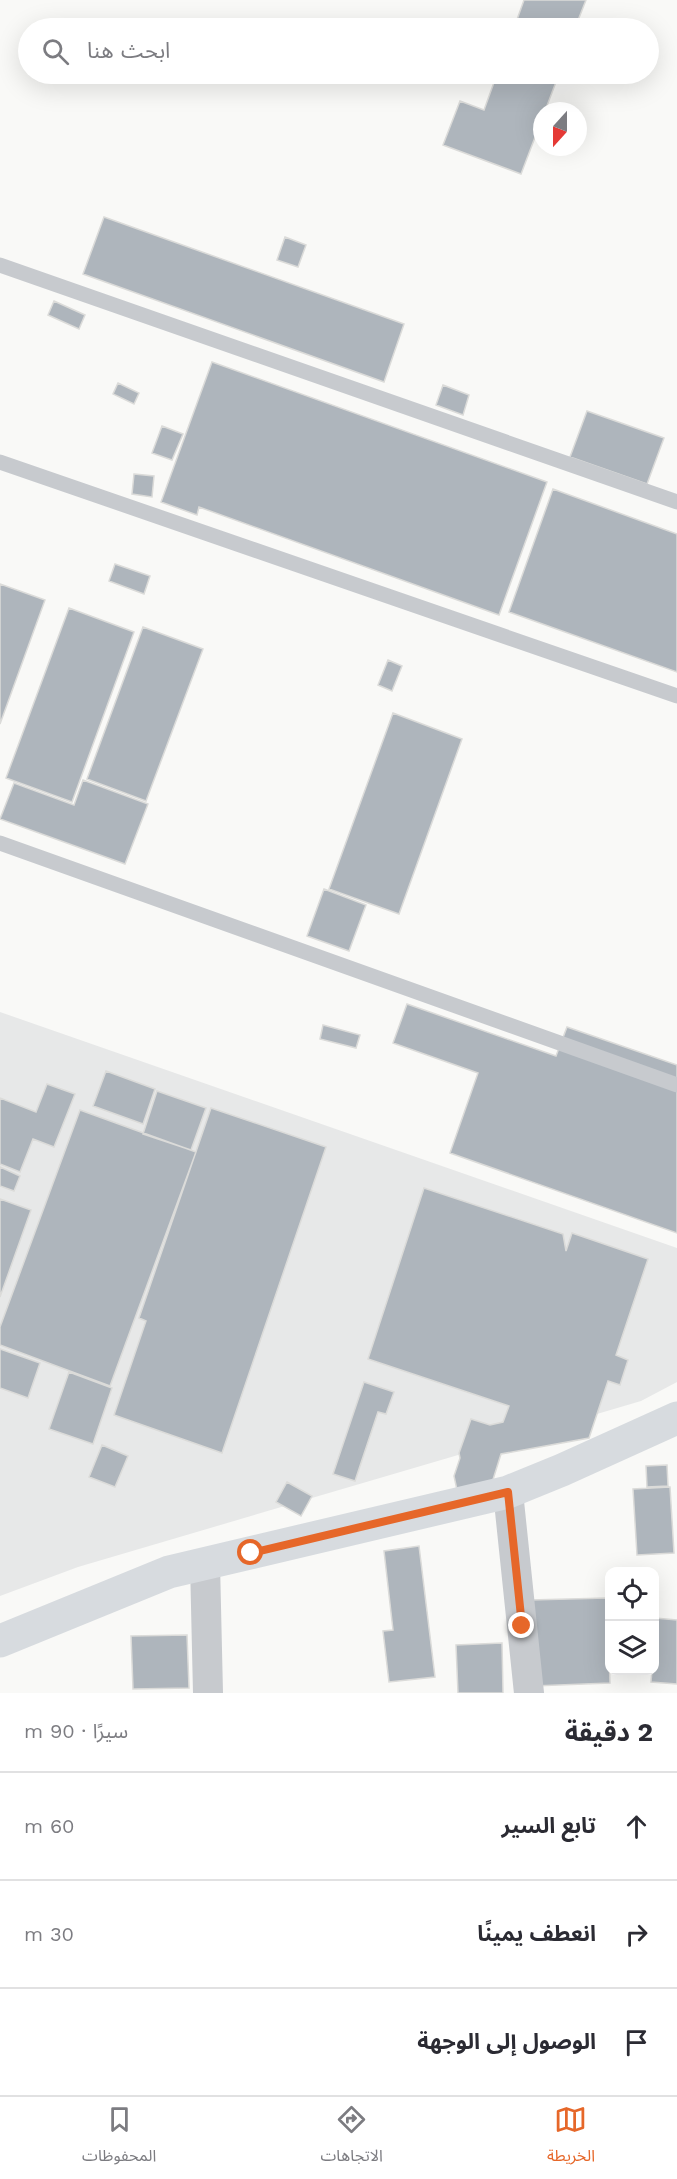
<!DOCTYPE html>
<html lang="ar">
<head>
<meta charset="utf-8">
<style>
	body { margin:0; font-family:"Work Sans","Noto Sans Arabic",sans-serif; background:#f7f7f7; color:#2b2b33; direction:rtl }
	.controls { position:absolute; right:18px; bottom:18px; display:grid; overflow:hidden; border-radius:12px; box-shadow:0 6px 24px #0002 }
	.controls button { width:54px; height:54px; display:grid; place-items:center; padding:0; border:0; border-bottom:2px solid #e1e1e2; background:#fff; color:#2b2b33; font:30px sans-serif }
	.compass { position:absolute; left:533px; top:102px; width:54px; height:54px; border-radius:50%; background:#fff; box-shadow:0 6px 24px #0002; rotate:201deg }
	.stop { position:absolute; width:18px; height:18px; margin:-14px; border:4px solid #e66729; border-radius:50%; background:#fff }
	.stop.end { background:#e66729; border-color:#fff; box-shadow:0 2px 6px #0008 }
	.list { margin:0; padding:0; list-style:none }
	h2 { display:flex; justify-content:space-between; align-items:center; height:78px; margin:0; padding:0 24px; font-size:26px }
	h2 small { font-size:20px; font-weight:400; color:#7c7c81 }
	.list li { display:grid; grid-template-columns:39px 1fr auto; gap:18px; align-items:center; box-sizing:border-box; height:108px; padding:0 24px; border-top:2px solid #e1e1e2 }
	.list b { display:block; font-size:22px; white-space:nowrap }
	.list em { font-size:20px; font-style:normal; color:#7c7c81 }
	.icon { flex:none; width:33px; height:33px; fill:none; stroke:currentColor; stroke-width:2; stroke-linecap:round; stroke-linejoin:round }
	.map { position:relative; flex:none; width:677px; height:1693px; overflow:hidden; direction:ltr }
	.search { position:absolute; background:#fff; box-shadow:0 6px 24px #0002; left:18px; right:18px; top:18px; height:66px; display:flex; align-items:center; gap:15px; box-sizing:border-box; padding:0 21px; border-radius:33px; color:#7c7c81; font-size:22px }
	.sheet { height:402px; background:#fff }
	nav { display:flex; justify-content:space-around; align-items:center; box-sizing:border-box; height:84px; border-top:2px solid #e1e1e2; background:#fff; font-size:16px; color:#7c7c81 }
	nav a { display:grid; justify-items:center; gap:3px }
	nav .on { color:#e66729 }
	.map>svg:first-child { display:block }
	.built { fill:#e7e8e8 }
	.building { fill:#aeb5bc; stroke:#dbdbd9; stroke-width:1.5 }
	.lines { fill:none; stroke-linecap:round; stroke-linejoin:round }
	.lane { stroke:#c7cace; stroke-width:15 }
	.street { stroke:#c7cace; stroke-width:30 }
	.secondary { stroke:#d7dbdf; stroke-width:33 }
	.route { stroke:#e66729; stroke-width:8 }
</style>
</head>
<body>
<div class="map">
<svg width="677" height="1693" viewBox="0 0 677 1693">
	<rect width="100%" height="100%" fill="#f9f9f7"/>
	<path class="built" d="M0,1012l677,236v134l-36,19 -563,166 -78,29z"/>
	<path class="building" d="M524,0h62l-11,28h-61z
		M497,74h62l-14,37h-3v8l-21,55 -78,-29 17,-44 24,9z
		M104,217l300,107 -20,58 -301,-108z
		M285,237l21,8 -8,22 -21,-7z
		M54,301l31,14 -6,14 -31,-14z
		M212,362l335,120 -48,133 -300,-108 -2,8 -36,-13z
		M118,383l21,10 -5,11 -21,-10z
		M443,385l26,10 -6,20 -27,-10z
		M587,411l77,27 -17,46 -77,-27z
		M162,426l21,8 -11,26 -20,-7z
		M134,474l20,2 -2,21 -20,-3z
		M553,489l124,45v138l-168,-60z
		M115,564l35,12 -6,18 -35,-13z
		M0,584l45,16 -45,124z
		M69,608l65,24 -62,170 -66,-24z
		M143,627l60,22 -57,152 -59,-22z
		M388,660l14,6 -10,25 -14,-6z
		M393,713l69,26 -63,175 -70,-25z
		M83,780l65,24 -23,60 -125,-45 14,-36 60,22z
		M324,889l42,16 -17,46 -42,-15z
		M407,1004l149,52 11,-29 110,38v168l-227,-80 28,-80 -85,-30z
		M323,1025l37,10 -4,13 -36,-9z
		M106,1071l49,18 -12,35 -50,-18z
		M47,1084l28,10 -21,53 -21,-8 -13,33 -20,-8v-66l36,14z
		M157,1091l49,17 -15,42 -48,-16z
		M211,1108l115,39 -104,306 -108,-38 32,-94 -7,-3z
		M80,1110l116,42 -86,234 -110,-41v-18z
		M0,1167l20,9 -6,15 -14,-5z
		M424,1188l139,46 3,17 6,-18 76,26 -32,96 12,5 -8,25 -12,-4 -19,57 -88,16 -10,32 -34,4 -3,-14 6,-18 -1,-5 12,-34 19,6 13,-3 6,-16 -141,-47z
		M0,1199l31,11 -31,87z
		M0,1349l40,14 -12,35 -28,-10z
		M69,1372l43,16 -19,56 -44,-15z
		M364,1382l30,10 -8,22 -8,-2 -23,69 -22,-7z
		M102,1445l26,11 -13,31 -26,-10z
		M667,1465l1,21 -21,1 -1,-21z
		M287,1482l25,14 -11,20 -25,-14z
		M670,1487l4,66 -37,2 -4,-66z
		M419,1546l16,131 -46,5 -6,-51 10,-1 -9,-79z
		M607,1598l3,85 -77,3 -3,-86z
		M655,1618l22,2v64l-26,-2 1,-12h2z
		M187,1635l2,53 -56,1 -2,-53z
		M502,1643l1,50h-45l-2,-48z"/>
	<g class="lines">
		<path class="lane" d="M0,265l677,237
			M0,462l677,234
			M0,843l677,242"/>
		<path class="street" d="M508,1492l21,201
			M205,1563l3,130"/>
		<path class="secondary" d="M0,1641l169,-69 339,-80 54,-22 115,-52"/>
	</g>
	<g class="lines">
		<path class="route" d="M251,1553l257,-61 14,134"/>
	</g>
</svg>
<div class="controls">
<button><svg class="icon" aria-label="locate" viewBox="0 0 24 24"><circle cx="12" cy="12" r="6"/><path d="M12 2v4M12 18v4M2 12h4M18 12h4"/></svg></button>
<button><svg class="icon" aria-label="layers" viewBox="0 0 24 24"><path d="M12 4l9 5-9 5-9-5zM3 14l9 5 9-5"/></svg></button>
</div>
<svg class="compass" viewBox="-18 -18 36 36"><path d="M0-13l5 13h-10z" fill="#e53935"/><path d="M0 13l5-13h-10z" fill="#7c7c81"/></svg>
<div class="stop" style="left:251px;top:1553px"></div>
<div class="stop end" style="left:522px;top:1626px"></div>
<div class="search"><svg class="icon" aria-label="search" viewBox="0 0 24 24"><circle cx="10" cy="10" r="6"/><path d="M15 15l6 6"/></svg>ابحث هنا</div>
</div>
<section class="sheet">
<h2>2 دقيقة<small>سيرًا · 90 m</small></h2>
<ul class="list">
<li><svg class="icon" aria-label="ahead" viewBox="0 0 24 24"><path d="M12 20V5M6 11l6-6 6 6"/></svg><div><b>تابع السير</b></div><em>60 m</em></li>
<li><svg class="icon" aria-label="right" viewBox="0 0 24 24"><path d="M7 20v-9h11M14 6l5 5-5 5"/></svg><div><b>انعطف يمينًا</b></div><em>30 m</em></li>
<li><svg class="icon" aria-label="arrive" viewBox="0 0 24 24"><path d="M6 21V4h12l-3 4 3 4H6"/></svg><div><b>الوصول إلى الوجهة</b></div></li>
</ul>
</section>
<nav>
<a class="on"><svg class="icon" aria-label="map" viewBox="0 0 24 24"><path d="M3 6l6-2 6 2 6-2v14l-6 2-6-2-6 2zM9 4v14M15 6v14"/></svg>الخريطة</a>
<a><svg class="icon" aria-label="directions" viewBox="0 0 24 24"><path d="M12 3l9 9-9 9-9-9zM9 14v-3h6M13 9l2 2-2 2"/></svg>الاتجاهات</a>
<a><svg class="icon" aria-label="saved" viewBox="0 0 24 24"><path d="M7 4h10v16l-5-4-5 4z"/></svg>المحفوظات</a>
</nav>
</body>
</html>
